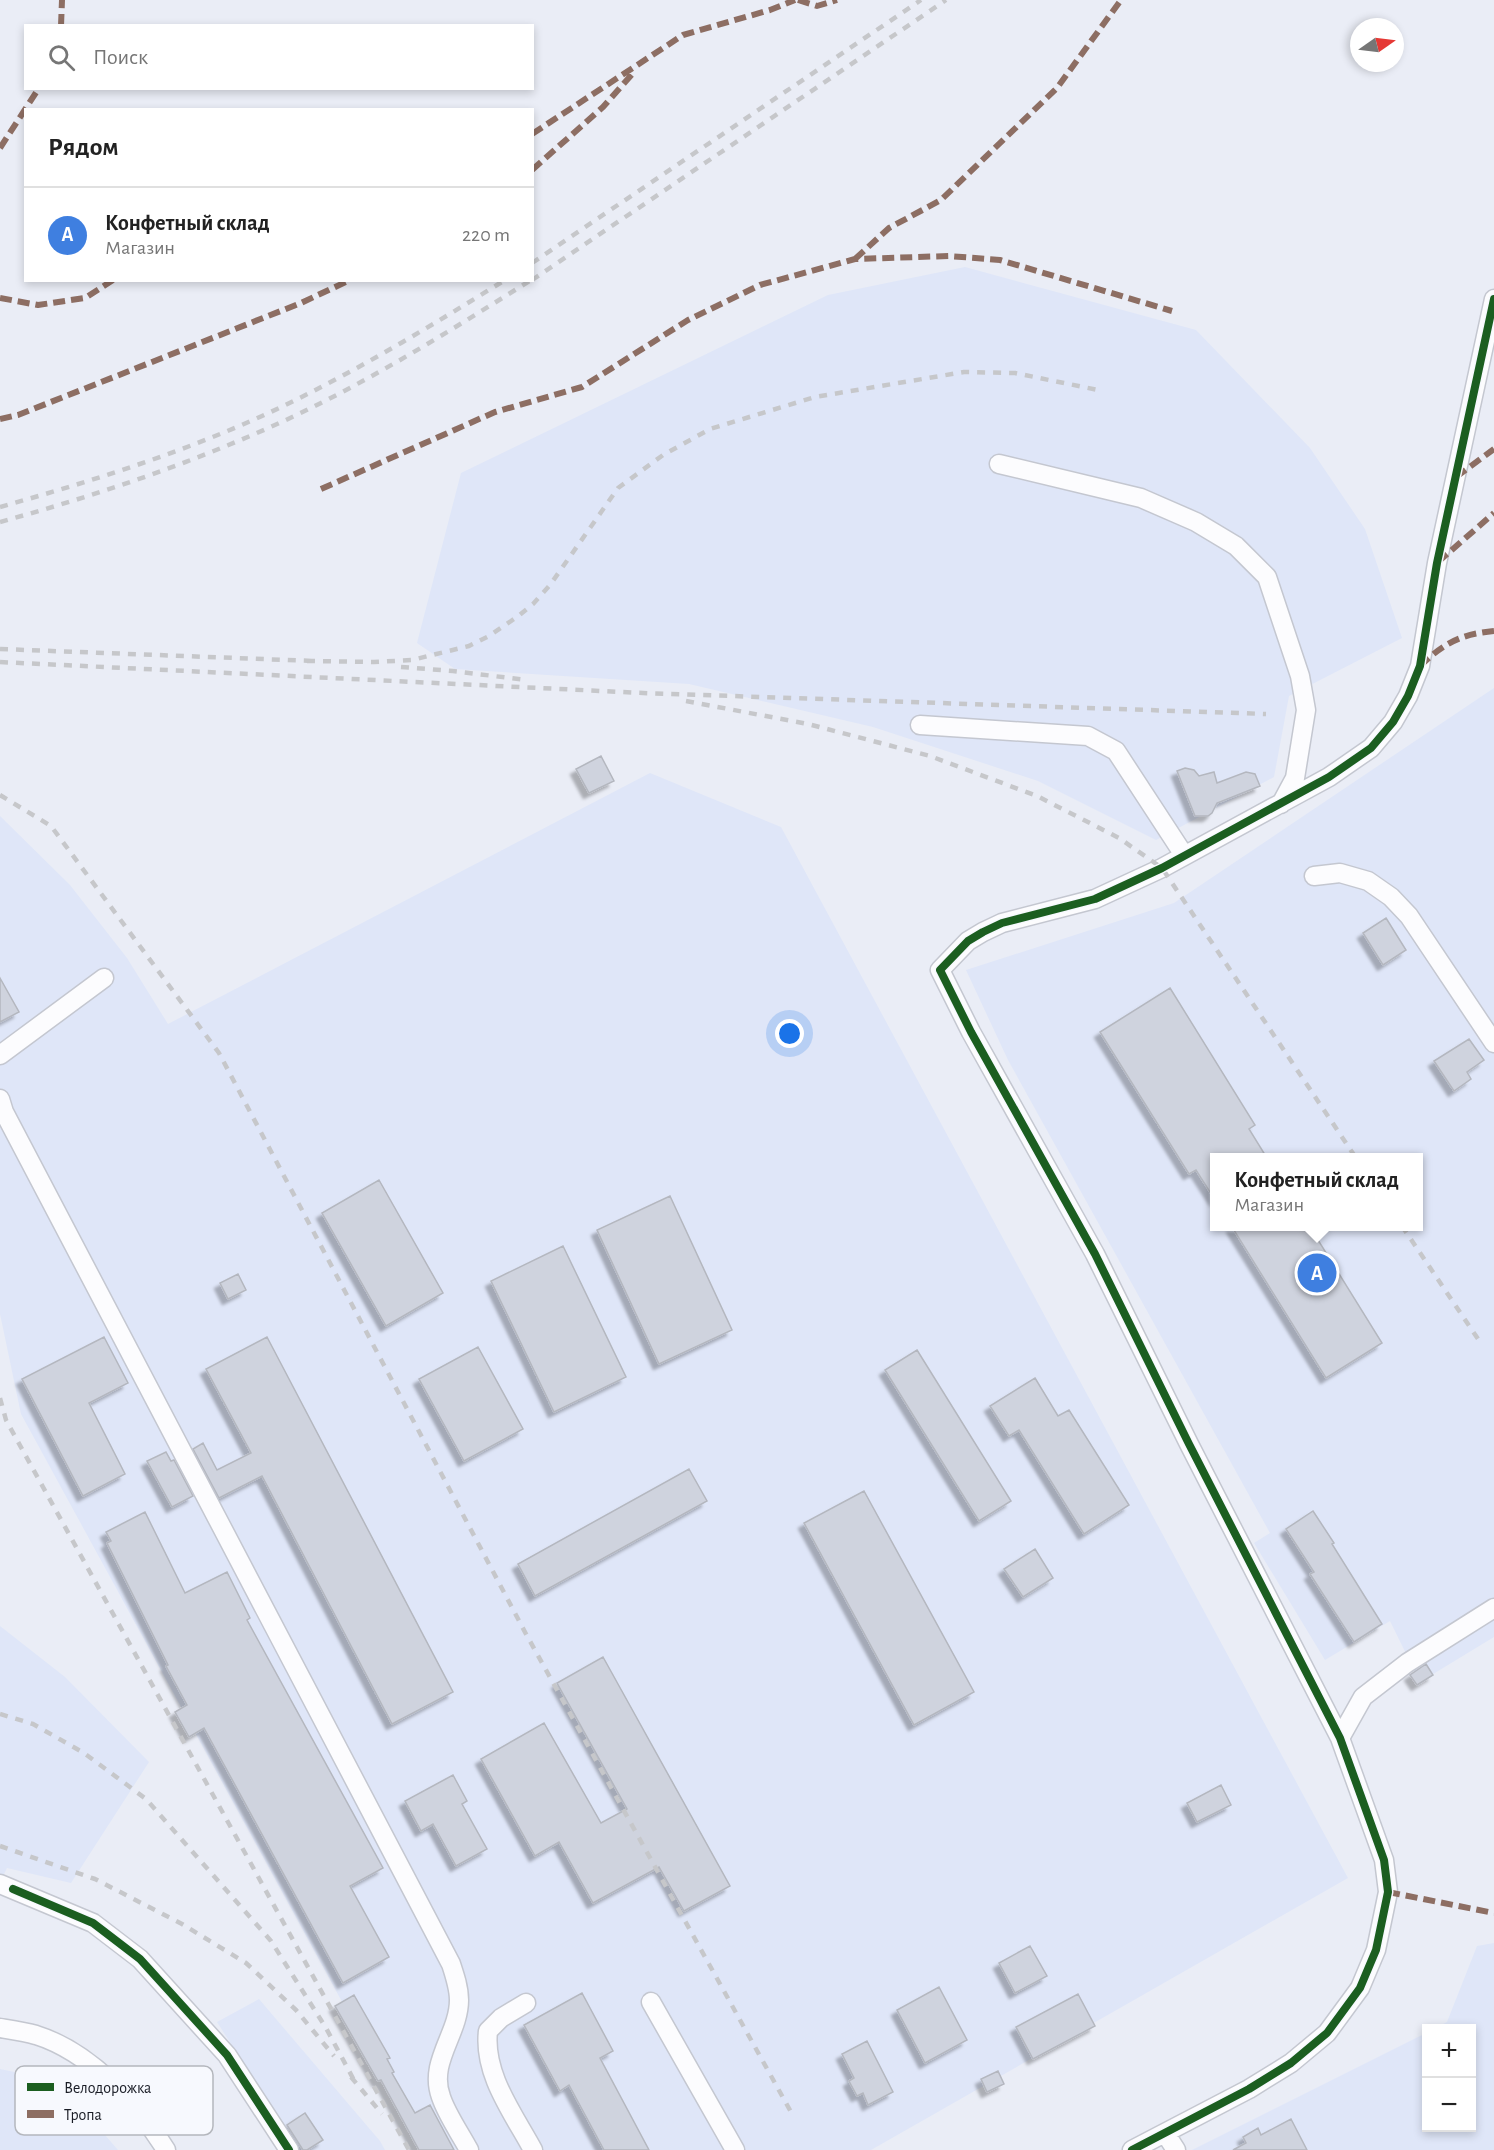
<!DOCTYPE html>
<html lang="ru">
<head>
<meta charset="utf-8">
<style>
	body { margin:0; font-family:"Alegreya Sans",sans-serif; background:#f6f6f6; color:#222 }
	.controls { position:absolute; right:18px; bottom:18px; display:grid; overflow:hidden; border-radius:0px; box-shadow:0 3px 9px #0003 }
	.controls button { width:54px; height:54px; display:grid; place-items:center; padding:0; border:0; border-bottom:2px solid #e0e0e0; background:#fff; color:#222; font:30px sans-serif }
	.compass { position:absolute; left:1350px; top:18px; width:54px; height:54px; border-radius:50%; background:#fff; box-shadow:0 3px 9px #0003; rotate:76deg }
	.you { position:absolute; left:790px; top:1034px; width:21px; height:21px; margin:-15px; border:4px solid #fff; border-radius:50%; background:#1a73e8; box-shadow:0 0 0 9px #1a73e833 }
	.badge { display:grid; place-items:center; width:39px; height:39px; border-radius:50%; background:#62656e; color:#fff; font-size:20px; font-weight:700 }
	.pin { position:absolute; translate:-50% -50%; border:3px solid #fff; box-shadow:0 2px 6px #0006 }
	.popup { position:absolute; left:1210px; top:1153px; width:213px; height:78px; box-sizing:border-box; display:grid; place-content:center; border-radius:0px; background:#fff; filter:drop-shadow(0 2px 4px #0005); font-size:20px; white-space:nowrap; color:#767676 }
	.popup b { font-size:22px; color:#222 }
	.popup::after { content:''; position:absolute; left:50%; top:100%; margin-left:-12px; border:12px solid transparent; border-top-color:#fff }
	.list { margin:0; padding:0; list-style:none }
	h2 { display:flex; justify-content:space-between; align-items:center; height:78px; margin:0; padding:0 24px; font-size:26px }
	h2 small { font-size:20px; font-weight:400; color:#767676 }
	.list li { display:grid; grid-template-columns:39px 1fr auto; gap:18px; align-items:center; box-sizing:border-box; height:96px; padding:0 24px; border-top:2px solid #e0e0e0 }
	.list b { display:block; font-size:22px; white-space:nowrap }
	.list p { margin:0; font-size:20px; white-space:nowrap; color:#767676 }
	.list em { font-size:20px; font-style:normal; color:#767676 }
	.icon { flex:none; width:33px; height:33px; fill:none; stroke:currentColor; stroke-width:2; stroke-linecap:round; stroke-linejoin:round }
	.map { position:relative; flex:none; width:1494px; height:2150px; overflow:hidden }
	.search { position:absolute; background:#fff; box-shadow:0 3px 9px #0003; left:24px; top:24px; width:510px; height:66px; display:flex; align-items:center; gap:15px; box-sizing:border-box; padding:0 21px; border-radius:0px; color:#767676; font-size:22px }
	.panel { position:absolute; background:#fff; box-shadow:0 3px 9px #0003; left:24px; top:108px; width:510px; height:174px; border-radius:0px }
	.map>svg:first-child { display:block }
	.built { fill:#dfe6f8; fill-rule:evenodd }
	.building { fill:#cfd3de; stroke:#b4b7bf; stroke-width:1.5; filter:url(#shadow) }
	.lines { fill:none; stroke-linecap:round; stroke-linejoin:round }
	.minor-casing { stroke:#c4c7d0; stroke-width:21 }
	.minor { stroke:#fcfcfe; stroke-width:18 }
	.rail { stroke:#c6c7ca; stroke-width:4.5; stroke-dasharray:8 8; stroke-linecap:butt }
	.quiet { stroke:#8d6e63; stroke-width:6; stroke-dasharray:12 6; stroke-linecap:butt }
	.cycleway-casing { stroke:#f7f9fe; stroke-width:11 }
	.cycleway { stroke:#1b5e20; stroke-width:8 }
	.key { fill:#f7f9fe; stroke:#b4b7bd; stroke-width:1.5 }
	.key-label { font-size:16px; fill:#191c25 }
</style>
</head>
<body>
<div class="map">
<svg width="1494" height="2150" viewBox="0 0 1494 2150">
	<defs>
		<filter id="shadow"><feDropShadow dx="-5.5" dy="5.5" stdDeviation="1.5" flood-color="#0004"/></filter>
	</defs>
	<rect width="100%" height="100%" fill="#eaedf6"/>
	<path class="built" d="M965,267l231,63 114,118 55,81 37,109 -113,58 -15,81 -118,63 -118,-59 -165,-54 -184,-43 -234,-15 -38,-26 44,-170 367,-178z
		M1494,688v949l-74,45 -30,-61 -65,39 -71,-117 16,-10 -262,-473 -42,-90 208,-67zM1215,1158h204v68h-204z
		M650,773l131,54 567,1051 -477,272h-448l-402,-736 -21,-100v-498l70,69 57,73 41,66z
		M0,1626l65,51 84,85 -78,121 -64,-15 -7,14z
		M1494,1943v207h-302l234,-117v95h46v-100h-37l12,-6 30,-76z
		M259,1999l121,142 5,9h-86l-82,-128z
		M0,2069l24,5 48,23 46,53h-118z"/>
	<path class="building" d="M601,756l13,25 -25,12 -13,-24z
		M1185,768l9,2 5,6 15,-4 3,11 29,-11 9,2 5,12 -43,17 -5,10 -4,3h-13l-18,-45z
		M1386,918l20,32 -23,15 -20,-32z
		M0,978l19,34 -19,10z
		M1170,988l85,137 -6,4 18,29h-52v42l-19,-30 -7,4 -89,-142z
		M1469,1039l15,21 -17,12 4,7 -17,12 -20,-30z
		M379,1180l64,113 -57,33 -64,-113z
		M670,1196l62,134 -73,34 -62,-134z
		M1232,1227h78l72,116 -56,35z
		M563,1246l63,131 -72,35 -63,-131z
		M238,1274l8,16 -18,9 -8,-16z
		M104,1337l24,46 -39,20 36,71 -42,22 -61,-117z
		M267,1337l186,355 -61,32 -130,-248 -43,22 -26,-49 10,-6 14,27 34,-17 -45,-84z
		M478,1347l45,82 -59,32 -45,-82z
		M917,1350l94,151 -32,20 -94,-151z
		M1035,1378l23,38 11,-6 60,95 -45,29 -65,-104 -10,6 -19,-30z
		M166,1452l5,9 3,-1 19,36 -21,11 -25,-46z
		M689,1469l18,32 -172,95 -17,-32z
		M864,1491l110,201 -60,33 -110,-202z
		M1313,1511l21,32 -2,1 50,80 -28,18 -44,-68 4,-2 -28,-43z
		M145,1512l40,81 42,-21 23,46 -3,2 136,248 -33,18 39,71 -46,26 -139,-255 -15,9 -14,-25 12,-7 -21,-39 2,-1 -61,-122 4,-2 -5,-9z
		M1035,1549l18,29 -30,19 -19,-28z
		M603,1657l127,229 -46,25 -25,-44 -66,36 -34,-61 -24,14 -54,-97 63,-36 57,100 26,-14 -70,-126z
		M1426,1664l7,11 -16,10 -7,-10z
		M453,1775l14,26 -5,3 25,45 -31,17 -23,-42 -12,7 -16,-30z
		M1221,1785l10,20 -34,17 -10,-19z
		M1030,1946l17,30 -32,17 -16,-30z
		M939,1987l28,53 -42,23 -28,-53z
		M582,1993l31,58 -13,7 49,92h-45l-35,-65 -9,6 -36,-66z
		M1078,1994l17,32 -62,33 -17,-32z
		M354,1995l36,63 -3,1 7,13 -2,1 23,40 15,-8 24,45h-35l-38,-70 -3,1 -43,-75z
		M867,2041l26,51 -25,13 -5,-12 -6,3 -8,-15 5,-3 -12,-24z
		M998,2071l6,13 -17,8 -6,-13z
		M305,2113l18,27 -16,10h-4l-16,-25z
		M1291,2119l16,31h-74l13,-7 -3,-6 15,-9 3,7z"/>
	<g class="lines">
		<g class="minor-casing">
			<path id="minor" d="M999,464l142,34 55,24 40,24 31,31 33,99 6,34 -11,68 -14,26
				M920,725l168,11 28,15 68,104
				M1314,876l26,-3 28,8 23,16 18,19 85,127
				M0,1055l104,-77
				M0,1099l4,13 447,852c4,12 8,24 8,36 0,34 -31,62 -18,97 6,18 19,36 28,53
				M1340,1738l23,-41 44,-34 87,-55
				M0,1884l93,39 47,36 87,96 62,95
				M651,2002l84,148
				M526,2003l-25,15 -13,13c-5,43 25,82 45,119
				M0,2028c12,2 25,4 36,7 54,17 102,69 130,115
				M1165,2133l11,17
				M1132,2150l117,-61 42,-26 36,-30 33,-45 16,-38 12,-58 -4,-32 -44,-122 -151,-294 -94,-190 -124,-222 -31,-62 28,-29 15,-9 19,-9 93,-24 67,-31 167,-91 42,-29 22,-26 15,-26 12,-30 17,-103 57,-264"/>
		</g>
		<use href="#minor" class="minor"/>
		<path class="rail" d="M532,263l389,-263
			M532,280l414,-280
			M0,507c89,-25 178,-53 262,-91 85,-39 164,-87 243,-136
			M0,522c91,-25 180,-55 266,-93 93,-41 179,-95 265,-149
			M0,649l314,12
			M307,661l67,1 38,-2 57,-14 20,-10 28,-19 16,-13 17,-19 68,-97 45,-33 47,-26 105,-32 149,-25 51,1 83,17
			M0,662l643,31 623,21
			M401,667l52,4 73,9
			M686,701l122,23 122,32 107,40 82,42 43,30 194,290
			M0,795l51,31 168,227 307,581 265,478
			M1402,1226l76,113
			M0,1398l6,22 403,730
			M0,1714l33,10 51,29 62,46 125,142 55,87 29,54
			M0,1846l95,33 87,45 64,39 50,47 38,46
			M351,2077l31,37"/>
		<path class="quiet" d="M798,0l19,6 20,-6
			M61,26l1,-26
			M532,134l151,-99 87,-25 25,-10
			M0,148l39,-60
			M532,170l71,-63 31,-35
			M855,259l34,-31 52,-28 116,-112 64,-88
			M0,298l38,7 47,-7 28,-18
			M0,419l18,-4 283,-112 49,-23
			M1456,477l38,-28
			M321,489l174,-77 87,-25 106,-67 72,-35 95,-26 94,-3 51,4 172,51
			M1438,562l56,-49
			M1420,666c24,-23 41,-32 74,-35
			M1388,1892l106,21"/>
		<g class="cycleway-casing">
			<path id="cycleway" d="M13,1889l80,34 47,36 87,96 62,95
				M1132,2150l117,-61 42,-26 36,-30 33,-45 16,-38 12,-58 -4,-32 -44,-122 -151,-294 -94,-190 -124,-222 -31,-62 28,-29 15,-9 19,-9 93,-24 67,-31 167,-91 42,-29 22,-26 15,-26 12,-30 17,-103 57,-264"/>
		</g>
		<use href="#cycleway" class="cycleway"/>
	</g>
	<rect x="15" y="2066" width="198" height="69" rx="9" class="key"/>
	<rect x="27" y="2083" width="27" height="8" fill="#1b5e20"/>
	<rect x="27" y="2110" width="27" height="8" fill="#8d6e63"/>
	<g class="key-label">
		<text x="64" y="2093">Велодорожка</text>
		<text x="64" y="2120">Тропа</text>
	</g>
</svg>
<div class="controls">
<button>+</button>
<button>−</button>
</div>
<svg class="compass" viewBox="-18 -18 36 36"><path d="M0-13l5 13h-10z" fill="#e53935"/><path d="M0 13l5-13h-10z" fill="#767676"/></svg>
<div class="you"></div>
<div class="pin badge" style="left:1317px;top:1273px;background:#3f7fe0">A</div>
<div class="popup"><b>Конфетный склад</b>Магазин</div>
<div class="search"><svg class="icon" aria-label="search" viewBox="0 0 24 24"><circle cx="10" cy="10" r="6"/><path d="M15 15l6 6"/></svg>Поиск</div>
<section class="panel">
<h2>Рядом<small></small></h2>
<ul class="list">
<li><span class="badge" style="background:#3f7fe0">A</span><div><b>Конфетный склад</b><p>Магазин</p></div><em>220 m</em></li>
</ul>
</section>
</div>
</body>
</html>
